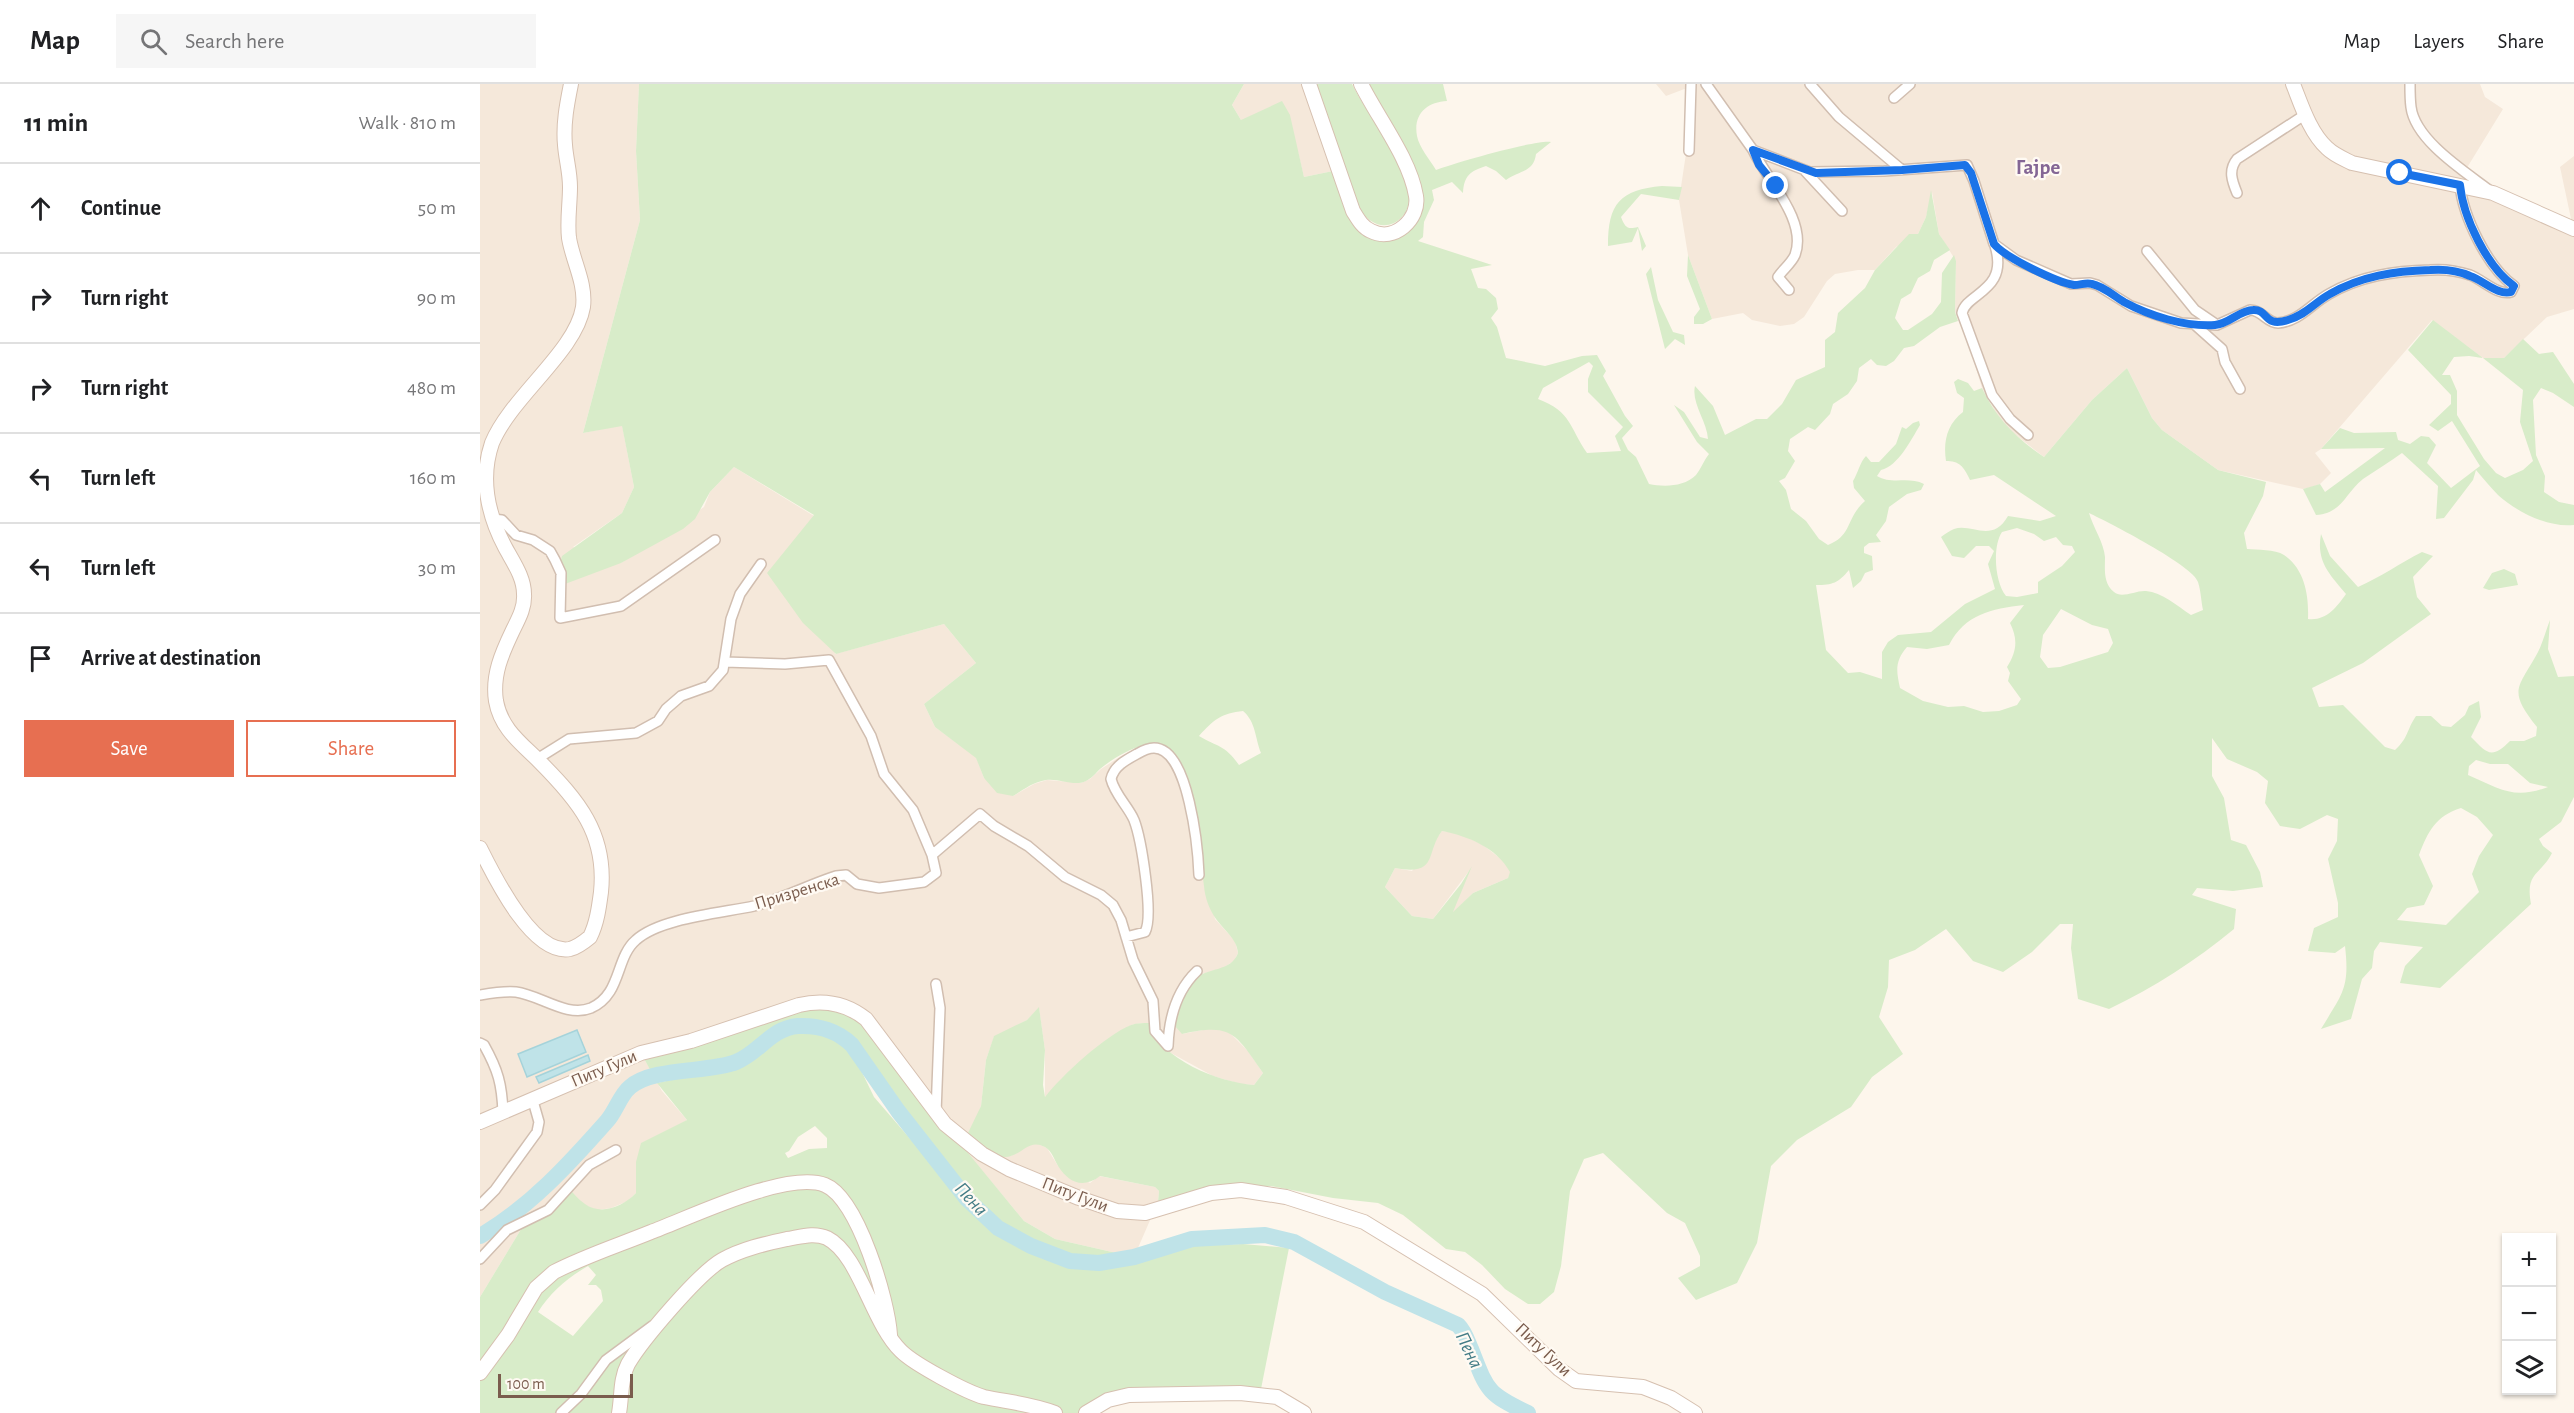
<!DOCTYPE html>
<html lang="en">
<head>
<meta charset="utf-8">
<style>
	body { margin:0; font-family:"Alegreya Sans",sans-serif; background:#f6f6f6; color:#202124 }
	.controls { position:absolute; right:18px; bottom:18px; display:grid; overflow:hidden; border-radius:0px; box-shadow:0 2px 4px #0004 }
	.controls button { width:54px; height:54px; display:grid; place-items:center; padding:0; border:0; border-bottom:2px solid #e0e0e0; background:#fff; color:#202124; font:30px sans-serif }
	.scale { position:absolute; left:18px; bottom:15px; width:135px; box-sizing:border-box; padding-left:6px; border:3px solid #7a5c4d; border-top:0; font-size:16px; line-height:21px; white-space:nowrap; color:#7a5c4d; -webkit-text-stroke:4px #fffaf3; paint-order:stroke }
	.stop { position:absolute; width:18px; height:18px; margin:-14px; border:4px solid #1a73e8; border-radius:50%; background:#fff }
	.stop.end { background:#1a73e8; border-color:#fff; box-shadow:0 2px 6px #0008 }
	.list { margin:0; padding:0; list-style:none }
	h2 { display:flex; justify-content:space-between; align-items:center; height:78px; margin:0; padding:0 24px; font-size:26px }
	h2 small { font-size:20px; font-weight:400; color:#757577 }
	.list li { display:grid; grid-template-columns:39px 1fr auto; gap:18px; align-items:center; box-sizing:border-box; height:90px; padding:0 24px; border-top:2px solid #e0e0e0 }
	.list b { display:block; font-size:22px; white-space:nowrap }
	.list em { font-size:20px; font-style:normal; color:#757577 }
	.actions { display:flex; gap:12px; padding:18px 24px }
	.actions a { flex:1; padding:14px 0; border:2px solid #e76f51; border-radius:0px; text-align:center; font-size:21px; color:#e76f51 }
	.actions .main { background:#e76f51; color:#fff }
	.icon { flex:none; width:33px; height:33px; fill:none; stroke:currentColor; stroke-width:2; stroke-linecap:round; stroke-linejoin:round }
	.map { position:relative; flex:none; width:2094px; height:1329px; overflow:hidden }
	header { display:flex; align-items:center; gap:36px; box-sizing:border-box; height:84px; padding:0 30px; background:#fff; border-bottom:2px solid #e0e0e0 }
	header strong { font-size:28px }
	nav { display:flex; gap:33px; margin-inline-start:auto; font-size:21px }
	.search { width:420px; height:54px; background:#f6f6f6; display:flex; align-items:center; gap:15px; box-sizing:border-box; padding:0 21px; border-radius:0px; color:#757577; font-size:22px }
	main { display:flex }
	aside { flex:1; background:#fff }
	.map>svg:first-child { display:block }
	.residential { fill:#f5e8da }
	.green { fill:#d8ecc9; fill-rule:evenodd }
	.water { fill:#bfe3e8; stroke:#a5d3da; stroke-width:1.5 }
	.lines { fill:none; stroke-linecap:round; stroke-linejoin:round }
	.river { stroke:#bfe3e8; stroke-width:16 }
	.street-casing { stroke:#d1beb0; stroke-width:12 }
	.secondary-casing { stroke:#d6c0b0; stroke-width:16 }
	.street { stroke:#fff; stroke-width:9 }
	.secondary { stroke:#fff; stroke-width:14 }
	.route { stroke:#1a73e8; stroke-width:8 }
	.labels { text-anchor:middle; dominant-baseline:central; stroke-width:4.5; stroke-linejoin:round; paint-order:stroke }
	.street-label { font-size:18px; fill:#7a5c4d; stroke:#fffaf3 }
	.water-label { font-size:20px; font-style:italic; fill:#437c86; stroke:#fffaf3 }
	.quarter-label { font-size:21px; font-weight:bold; fill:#846695; stroke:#fffaf3 }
</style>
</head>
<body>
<header>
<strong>Map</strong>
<div class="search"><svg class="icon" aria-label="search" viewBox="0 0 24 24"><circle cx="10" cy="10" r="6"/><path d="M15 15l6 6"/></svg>Search here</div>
<nav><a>Map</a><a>Layers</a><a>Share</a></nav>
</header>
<main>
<aside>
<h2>11 min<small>Walk · 810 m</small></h2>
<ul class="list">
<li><svg class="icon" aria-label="ahead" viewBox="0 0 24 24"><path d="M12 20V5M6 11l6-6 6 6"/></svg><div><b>Continue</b></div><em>50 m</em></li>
<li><svg class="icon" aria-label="right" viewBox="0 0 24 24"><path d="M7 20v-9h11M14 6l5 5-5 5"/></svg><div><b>Turn right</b></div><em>90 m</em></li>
<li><svg class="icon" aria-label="right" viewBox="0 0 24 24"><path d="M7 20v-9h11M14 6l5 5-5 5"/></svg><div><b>Turn right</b></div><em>480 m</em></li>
<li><svg class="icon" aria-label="left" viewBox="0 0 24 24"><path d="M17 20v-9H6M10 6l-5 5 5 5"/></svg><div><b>Turn left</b></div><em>160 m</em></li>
<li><svg class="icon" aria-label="left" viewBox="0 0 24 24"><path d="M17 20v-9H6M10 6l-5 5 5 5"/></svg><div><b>Turn left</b></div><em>30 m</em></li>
<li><svg class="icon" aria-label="arrive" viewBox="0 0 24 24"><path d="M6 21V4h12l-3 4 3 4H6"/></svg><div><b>Arrive at destination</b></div></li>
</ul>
<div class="actions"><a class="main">Save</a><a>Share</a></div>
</aside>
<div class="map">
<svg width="2094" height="1329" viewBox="0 0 2094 1329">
	<rect width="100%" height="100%" fill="#fdf6ec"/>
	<path class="residential" d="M0,0h159l-3,67 4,69 -57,213 39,-8 12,62 -12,26 -49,34 48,16 83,-56 6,-15 24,-25 80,49 21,138 109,-30 32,39 -52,41 11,23 41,30 8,21 29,18 21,-12 13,-4 34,3 9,-4 11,-10 20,-13 31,-13 14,3 15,18 9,26 13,78 12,51 20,22 3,12 -4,8 -11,7 -21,6 -20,60 31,-6 15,3 20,20 15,22 -9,12 -14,-1 -27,-8 -42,-23 -15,-14 -7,-16h-8l-10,2 -27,18 -59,54v-47l-6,-42 -12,12 -33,17 -8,23 -5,46 -4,12 34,38 15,-10 11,-3 10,5 11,18 32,17 9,-7 56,11 4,4 -1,11 -24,55 -79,-18 -31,-18 -55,-66 -109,-141 -219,39 21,38 25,29 -50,42 -1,31 -8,8 -17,7 -13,2 -12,-4 -38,4 -22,11 -46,76z
		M764,0h60l29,87 -29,6 -6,-25 -57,-32 -9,-15z
		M1176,0h824l5,13 18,12 -38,62 28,22 80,35 -13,-61 14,-11v153l-27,8 -43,41h-21l-51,-38 -111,129 -6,4 16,20 -11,11 -8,3 -9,2 -85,-19 -56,-40 -10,-12 -25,-50 -35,32 -48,57 -32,-25 -15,-17 -15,-27 -13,-43 -14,-33 1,-51 -17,-27 -7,-42 -6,25 -8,17 -22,13 -21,23h-17l-23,4 -8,7 -23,36 -10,7 -14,2 -28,-6 -9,-7 -31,6 -24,-64 -9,-55 8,-53v-59l-21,8z
		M962,747l19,3 22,11 23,18 5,9 -3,6 -35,15 -22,22 18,-44 -36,48 -21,-3 -27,-29 10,-19 17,3z"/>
	<path class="green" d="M159,0h605l-12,21 9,15 41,-19 8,14 14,62 29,-6 34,65c25,11 52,-6 56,-31l-54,-121h74l4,17c-20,1 -34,13 -30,35 2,11 13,24 19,34 18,-7 102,-31 115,-28l-15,12c-2,18 -17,17 -30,26l-10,-9 -10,-5c-16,5 -22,10 -23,27l-11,-11 -20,8 2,10 -10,22 -1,15 -5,4 74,24 -21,4 7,19 8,1 10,9 2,11 -7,9 6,9 9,31 39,8 37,-10 15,-1 9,16 -3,5 22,40 8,10 -11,12 6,12 8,7 13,27c15,3 35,3 47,-9 5,-6 8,-15 13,-21l-12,-12 -23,-37 10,7 16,25 8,2c-1,-18 -17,-36 -13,-53l18,20 12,29 31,-16h11l15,-15 14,-24 29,-13v-27l10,-8 3,-19 27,-25 10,-18 34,-36h9l8,-17 5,-27 8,44 11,16 -16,10 -4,11 -12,7 -7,15 -10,6 -6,19 8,12h5l24,-16 9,-12 1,-29 12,-18 2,6 -1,51 3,9 -18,6 -26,19 -10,2 -10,13 -8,5 -9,-1 -6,-6 -12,9 -2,13 -9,13 -15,10 -3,10 -15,16 -7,-3 -18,12 -2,12 7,10 -10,17 -6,3 7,9 5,19 15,12 13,18 9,6c25,-10 17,-26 37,-44l-11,-13 -1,-7c5,-8 7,-19 13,-25l5,6h8l17,-18 6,-17 4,2 7,-6 6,-2 1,4c-9,15 -22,41 -39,45l-4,6c14,9 32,0 47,8l-3,6 -14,4 -18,13 -3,14 -10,14 5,7 -12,1 -5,4v6l8,3 1,14 -8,3 -4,8 -8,7 -4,-18c-11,13 -16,15 -33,15l10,65 22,23 12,-1 22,7v-27l6,-10 10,-7 33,-3 34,-28 30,-15 -7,-25 6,-13 -5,-5h-13l-12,12 -12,-2 -11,-19c4,-3 8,-6 13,-8 18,-6 38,15 54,-13l32,5 16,-5 -62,-41 -24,5c-5,-11 -10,-20 -24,-19 -3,-19 1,-37 17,-49l1,-14 -7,-5 -3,-11 4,-3 10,4 6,8 8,-3c14,30 34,50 62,69l48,-57 35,-32 25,50 10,12 56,40 48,12 -3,14 -19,37 3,16c10,1 28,0 37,6 21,14 25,41 24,64 18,2 28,-11 38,-25 -17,-20 -30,-33 -25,-60l9,22 28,31c23,-10 42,-24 64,-35l11,4 -20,21 4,20 14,17 -68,49 -51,25 7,19 24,-2 42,42 10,3c14,-13 11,-19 21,-34h15l11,10 9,1 14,-12 4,-9 10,-5 2,16 -10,20c16,16 20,23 39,4h14l12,-5 1,-9c-30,-38 -19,-38 1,-75 5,-10 8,-22 12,-32l-2,29 10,28 16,-1v121l-13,25 -22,17 4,7 9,7c-12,23 -27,19 -21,51l-91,84 -40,-5 5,-17 18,-19 -43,-5 -6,9 -2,17 -10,11 -11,40 -30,10c21,-35 29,-40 24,-83l-10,7 -27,-2 6,-23 24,-11v-14l-10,-44 9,-18 1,-22 -11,-4 -27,14 -20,-3 -15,-23 3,-22 -11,-9 -30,-13 -15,-21v38l12,22 7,42 15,5 14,27 3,15 -30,4 -36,-3 -5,7 44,14 -2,20c-39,32 -79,58 -125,80l-31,-10 -7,-51 2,-24h-13l-28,28 -29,20 -30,-11 -27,-32 -31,21 -26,10 -1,27 -9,30 24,37 -31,23 -21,30 -54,33 -26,26 -14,77 -20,40 -41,17 -18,-22 22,-12v-10l-15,-33 -18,-10 -64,-60 -19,6 -14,32 -9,75 -7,26 -14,12h-12l-23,-15 -23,-24 -17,-13 -19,-3 -43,-34 -25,-12 -45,-5 -62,-12h-25l-88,16 1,-11 -4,-4 -55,-11c-17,13 -31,7 -42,-10 -4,-7 -6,-15 -13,-19 -15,-8 -21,5 -34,9 -14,5 -35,-11 -44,-21l14,-29 5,-46 8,-24 33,-16 12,-13 6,43 -2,35 2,12c17,-22 61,-62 86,-72 6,-2 12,-2 18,-2 12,37 69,59 105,62l9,-12c-28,-40 -31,-50 -81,-39l-7,-8c3,-17 7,-34 20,-47 13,-12 36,-7 43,-26 -1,-14 -14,-23 -22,-34 -7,-10 -11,-21 -12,-33 -4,-32 -6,-156 -60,-141 -15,4 -32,14 -44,24 -5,5 -8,9 -14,12 -12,6 -27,-3 -40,-1 -13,2 -23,10 -33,16l-16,-3 -13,-15 -8,-20 -41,-31 -11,-23 52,-41 -32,-39 -108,30 -33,-31 -36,-50 47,-58 -80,-48 -24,25 -15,27 -12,10 -62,34 -56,21 -5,-21 2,-7 60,-43 12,-26 -12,-61 -39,7 57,-213 -4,-69zM1109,278l4,4 -5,13v13l35,35 -8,9 6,15 -34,2c-18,-26 -15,-41 -49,-54l5,-11zM1609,429c19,9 105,53 109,69 3,9 3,19 5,28l-12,5c-14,-9 -29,-23 -45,-24 -10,-1 -24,8 -32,1 -11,-9 -9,-23 -9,-35 -1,-14 -12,-30 -16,-44zM1537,444l17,6 10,7 12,-4 7,8 9,1 3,6 -13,14 -24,16v11l-21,4 -11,-1c-11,-13 -14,-49 -4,-64zM1544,521l-14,18c8,16 7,28 -3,44l3,6 -2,8 13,18 -4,6 -18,6 -16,1 -19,-6 -16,1 -25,-6 -23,-13c-4,-18 -5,-27 7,-41l20,2 22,-4c16,-31 42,-36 75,-40zM1581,525l31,16 16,4 5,14 -5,9 -48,15 -12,1 -8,-11 3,-22zM763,627c13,11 12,27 18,42l-22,12c-15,-21 -20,-17 -40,-29 14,-16 23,-23 44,-25zM1996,676l14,4h18l22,19 18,4c-34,13 -48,2 -80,-12l1,-9zM1981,724l16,9 16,18 -14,21 -7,18 7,18 -33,33 -49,-5 10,-12 17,-3 9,-19 -14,-31c9,-24 17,-39 42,-47zM962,747c26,5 55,17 68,41l-2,6 -35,15 -20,19 19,-46 -11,18 -28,35 -21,-3 -27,-29 10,-19c44,8 30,-15 47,-37z
		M834,0h38c15,31 56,80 57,113 1,20 -20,36 -38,24 -5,-3 -9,-9 -12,-14z
		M1182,102l20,1 -3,13 -38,-6 -20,23c4,10 6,13 17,10l8,19 -4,5 -4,-23 -6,14 -24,4c0,-43 12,-56 54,-60z
		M1208,171l24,64 -9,5h-9v-7l6,-8 -13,-33z
		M1171,183l7,33 15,32 11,3 1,10 -10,-6 -10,10 -19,-75z
		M1953,236l50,38h21l19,-19 16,15 14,-2 21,32v23l-21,-14 -12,-5 -8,12 3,55 9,21 -1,16 15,10 15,3v20c-26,3 -57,-13 -76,-30 -8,-8 -15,-17 -22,-25l-3,10 -29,38 -8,1 2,-33 -36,-33c-12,9 -26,17 -39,26 -18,14 -20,34 -47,36l-13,-26 17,-5 5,8 60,-44 -64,1 19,-21 14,5 42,-1 2,8 12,4 11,-8 8,1 7,8 -9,18 24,25 29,-22 -28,-45 -14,10 -9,-6 22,-21v-9l-43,-45zM1989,272l14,2 40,32 -3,32 13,39 -10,9 -18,8 -9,-5 -12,-14 -27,-44v-24l-7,-16h-8l12,-18z
		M2024,485l11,5 3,11 -29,5 -6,-2 9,-15z
		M319,921l50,3 175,213 31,18 79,18 -35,6 -29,-2 -39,-15 -33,-18 -31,-29 -36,-43 -79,-111c-18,-18 -54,-27 -78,-11 -13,8 -22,21 -37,27 -22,10 -58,10 -83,16l-13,-24z
		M319,946l18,1 12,4 14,11 13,14 18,37 108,125 59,36 53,10 40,-6 55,-16 54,-2 46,4 -29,146h-118l-56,19h-606v-116l46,-76 11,-4 31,-30c5,6 11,13 17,17 16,12 39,2 51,-11v-31l5,-19 46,-23 -30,-37 84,-18 40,-27zM335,1042l12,12v10l-18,1 -21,9 -3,-5 4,-2 9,-14zM108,1182l8,9 -8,10h8l5,5 2,11 -30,35 -35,-24c13,-20 29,-34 50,-46z"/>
	<path class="water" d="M97,946l9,22 -59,25 -9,-23z
		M108,971l2,6 -51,22 -3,-6z"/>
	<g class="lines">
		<path class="river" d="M0,1152c50,-29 89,-72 127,-115 9,-10 13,-26 23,-34 23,-20 79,-14 106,-25 23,-9 35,-34 62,-36 20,-1 40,5 54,19l46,66 69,88 31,29 33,18 39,15 29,2 35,-6 58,-18 73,-4 29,7 91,50 73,33c7,7 9,15 13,24 16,41 16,45 57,64"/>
		<g class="street-casing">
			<path id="street" d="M1226,0l47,66 57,22 74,-1 83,-6 7,16 20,63 22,16 55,24 19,-1 7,2 34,21 50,17 36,2 33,-15c12,0 17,13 28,13 22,-2 33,-19 51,-29 31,-18 65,-23 101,-24 12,-1 28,1 40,5 13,5 28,21 41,17l3,-6c-27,-19 -51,-70 -54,-101
				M1330,0l29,33 63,53
				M1930,0c0,8 0,16 1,23 4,33 53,64 78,83
				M1414,14l16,-14
				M1273,66c13,29 55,70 42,105 -4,9 -12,14 -17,22l11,13
				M1209,67l2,-67
				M1325,87l37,40
				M1757,109c-5,-12 -9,-23 0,-34l69,-45
				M1515,162c14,45 -29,47 -33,67l30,82 18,24 18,16
				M1667,167l48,59 22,15
				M1714,240l28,25 3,13 15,27
				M12,435l10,1 14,15 17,5 17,11 5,9 6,13 -1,45 61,-12 94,-66
				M245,578l60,2 44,-4 42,76 13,38 29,36 19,45
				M57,675l32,-20 67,-6 22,-12 8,-12 15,-13 28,-10 14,-16 8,-51 9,-25 21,-30
				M646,853l19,-5c9,-16 -4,-94 -11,-112 -6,-14 -19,-25 -23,-41 3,-13 15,-19 26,-25 5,-3 11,-6 17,-6 35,0 44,102 45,127
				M0,911c12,-2 24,-4 36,-3 24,3 51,26 75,16 31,-14 24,-50 45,-68 24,-22 86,-27 118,-34 28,-7 54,-21 82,-30l10,-1 11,9 22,4 45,-6 12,-9 -4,-18 48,-41 14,12 34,20 37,31 36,18 12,10 8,15 12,40 20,41 2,30 13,15
				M0,959l4,2c14,25 18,39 19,68
				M688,962c1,-28 9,-56 29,-75
				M456,1029l4,-105 -4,-24
				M0,1121l15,-15 42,-58 2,-10 -6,-21
				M0,1175l27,-29 41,-20 41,-45 27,-15
				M81,1329l20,-19 25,-34 46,-34"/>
		</g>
		<g class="secondary-casing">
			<path id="secondary" d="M829,0l44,127c5,8 9,16 18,20 23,12 49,-12 45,-35 -6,-37 -38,-78 -55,-112
				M1813,0c8,20 17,49 34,64 7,7 17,11 25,15l141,30 81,36
				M0,764c13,26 52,108 90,101 8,-2 14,-7 20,-12 7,-14 9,-30 11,-45 6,-58 -23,-92 -62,-131 -18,-18 -38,-32 -43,-60 -4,-26 6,-48 17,-71 6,-12 12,-23 11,-36 0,-17 -11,-32 -19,-47 -17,-32 -25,-69 -13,-104 19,-46 84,-92 91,-136 3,-24 -10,-45 -14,-69 -2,-17 1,-34 1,-51 0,-15 -4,-28 -5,-42 -2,-21 2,-41 6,-61
				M0,1038l161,-69 50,-12 108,-36c25,-6 47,-2 67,14l79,105 37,30 27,15 70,29 38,13 28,2 66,-20 30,-3 45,7 78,25 118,72 77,75 17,12 67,6 28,11 24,15
				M0,1289l28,-38 28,-47 18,-16c31,-16 65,-27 97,-40 38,-14 136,-62 174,-47 33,13 63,116 65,150
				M139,1329c3,-16 1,-34 9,-49 14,-24 71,-91 94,-104 20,-11 42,-16 65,-21 13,-2 27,-7 40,-1 32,16 45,85 74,113 13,13 65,41 83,46 24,5 48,7 71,16
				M606,1329l22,-13 21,-5 111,-2 37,4 27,16"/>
		</g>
		<use href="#street" class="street"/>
		<use href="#secondary" class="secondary"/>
	</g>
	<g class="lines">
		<path class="route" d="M1296,102l-17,-21 -6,-15 63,23 86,-3 63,-5 6,8 23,71c12,14 62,38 80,41 7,0 12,-3 18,-1 11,2 22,12 32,18 26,14 61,25 91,23 14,-1 25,-15 38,-15 16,-1 10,18 35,10 18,-5 27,-18 42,-26 31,-18 65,-23 100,-24 13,-1 29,1 40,6 13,4 28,20 41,16l3,-6c-27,-19 -51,-69 -54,-101l-60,-12"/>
	</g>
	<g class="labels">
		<g class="street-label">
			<text transform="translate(317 808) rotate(-17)">Призренска</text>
			<text transform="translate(124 985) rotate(-23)">Питу Гули</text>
			<text transform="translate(595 1111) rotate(21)">Питу Гули</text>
			<text transform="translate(1063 1266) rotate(43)">Питу Гули</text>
		</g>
		<g class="water-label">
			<text transform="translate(491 1115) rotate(47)">Пена</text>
			<text transform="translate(989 1266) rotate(64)">Пена</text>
		</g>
		<g class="quarter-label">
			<text x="1558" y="83">Гајре</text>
		</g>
	</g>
</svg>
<div class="controls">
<button>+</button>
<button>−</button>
<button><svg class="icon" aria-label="layers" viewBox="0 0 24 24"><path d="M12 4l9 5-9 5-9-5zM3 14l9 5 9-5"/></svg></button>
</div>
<div class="scale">100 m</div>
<div class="stop" style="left:1920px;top:89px"></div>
<div class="stop end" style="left:1296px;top:102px"></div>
</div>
</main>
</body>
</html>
